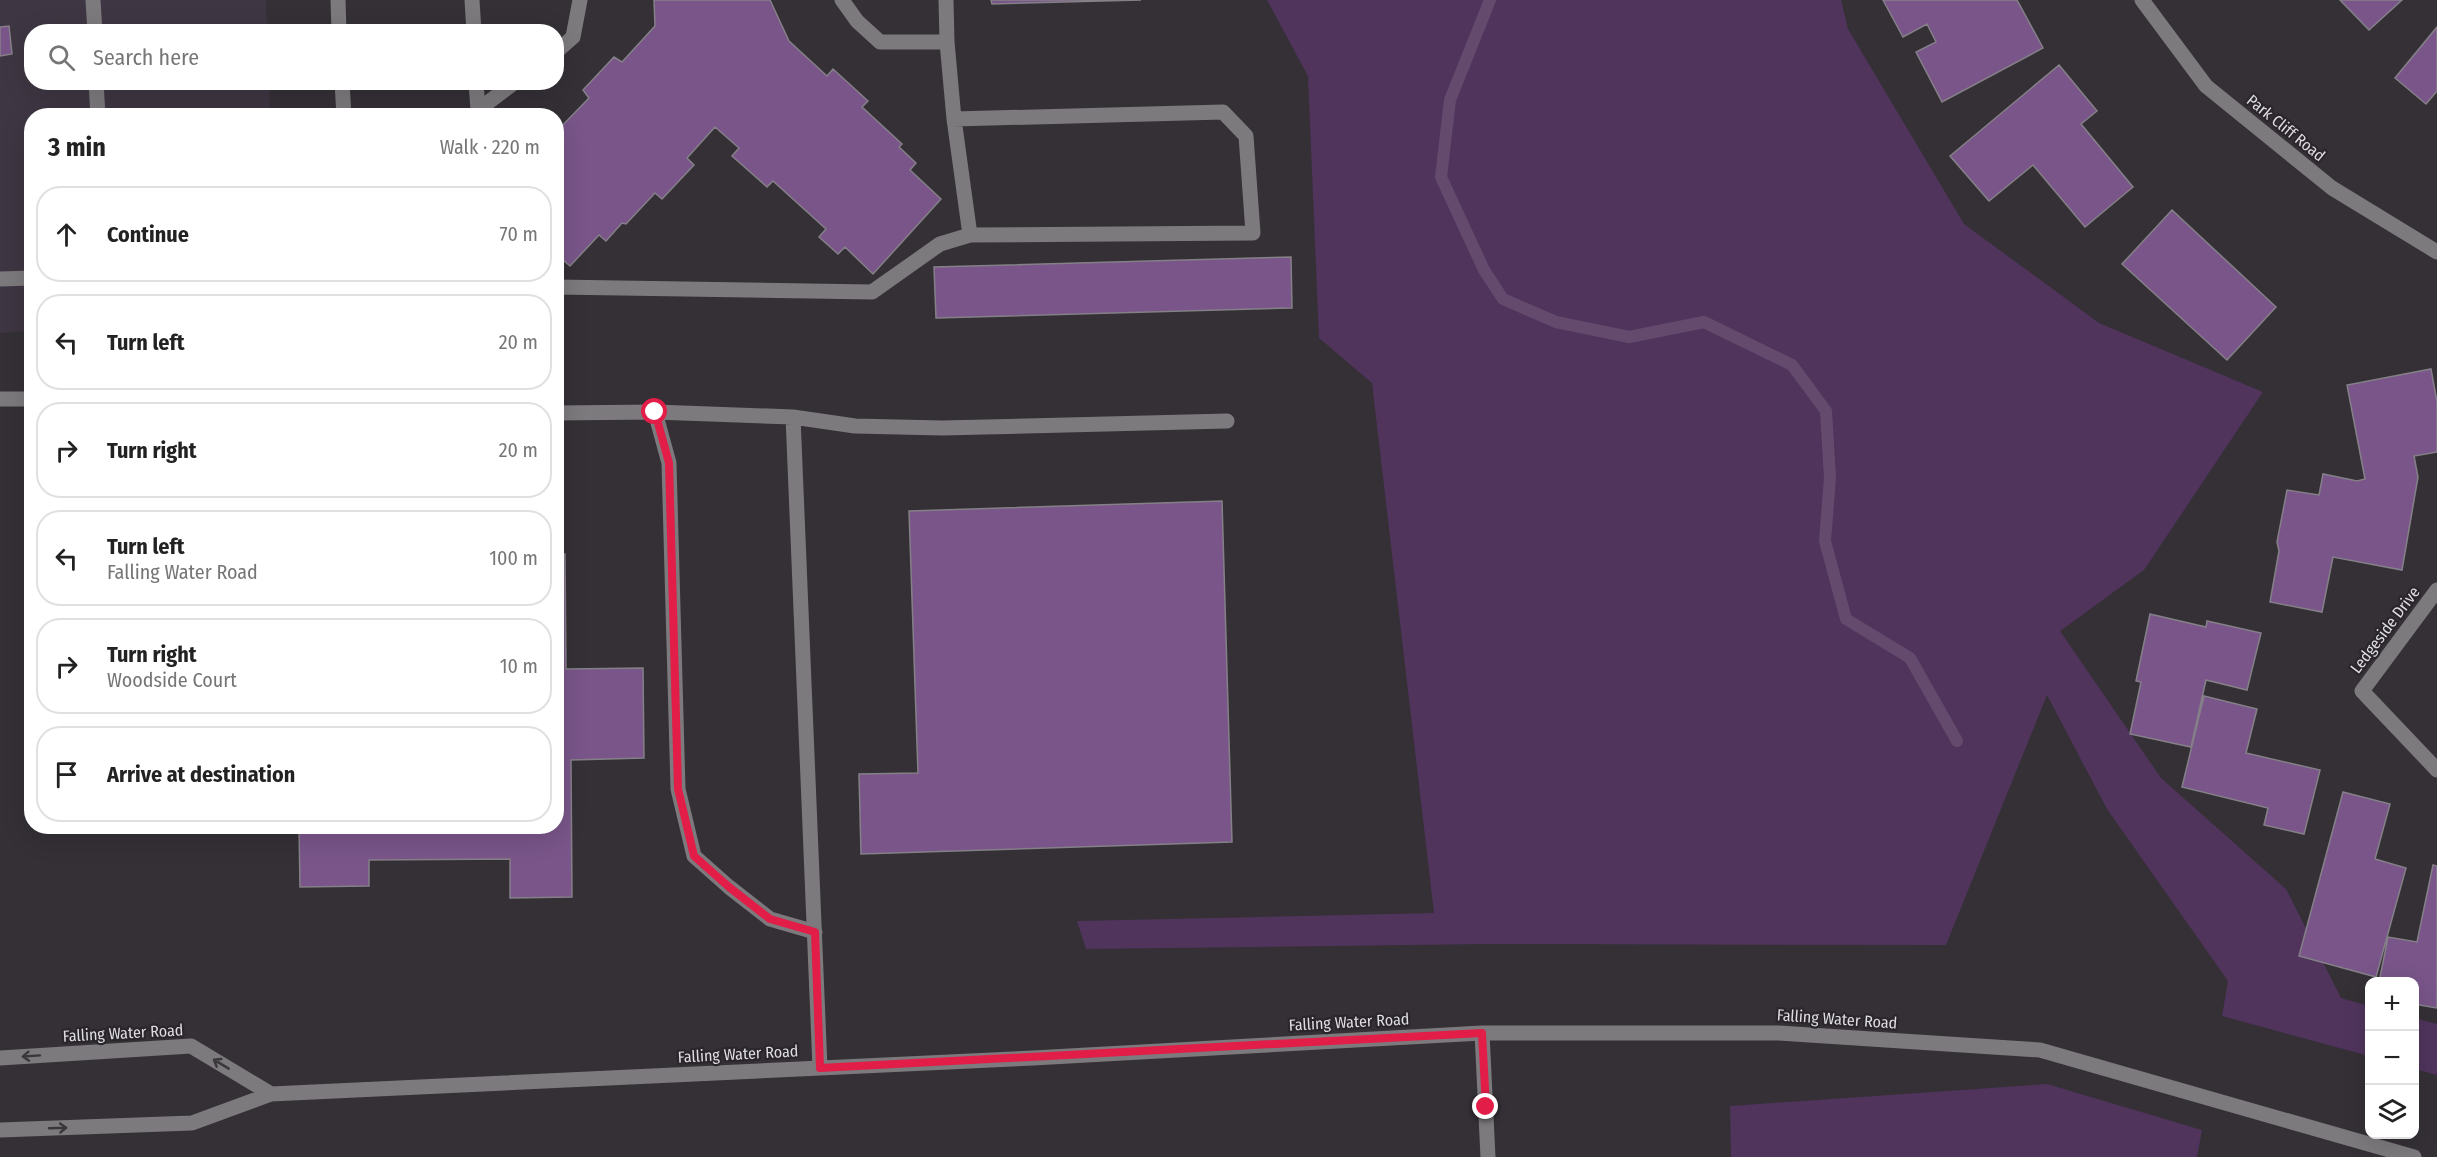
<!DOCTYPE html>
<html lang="en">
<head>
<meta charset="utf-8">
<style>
	body { margin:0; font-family:"Fira Sans Condensed",sans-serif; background:#f6f6f6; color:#222 }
	.controls { position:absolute; right:18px; bottom:18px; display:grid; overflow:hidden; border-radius:12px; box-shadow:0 6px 24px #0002 }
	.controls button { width:54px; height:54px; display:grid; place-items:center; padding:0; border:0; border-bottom:2px solid #e0e0e0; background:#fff; color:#222; font:30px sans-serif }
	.stop { position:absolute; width:18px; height:18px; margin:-14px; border:4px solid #e11d48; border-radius:50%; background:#fff }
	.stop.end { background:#e11d48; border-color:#fff; box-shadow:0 2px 6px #0008 }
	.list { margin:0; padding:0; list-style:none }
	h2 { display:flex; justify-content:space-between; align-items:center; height:78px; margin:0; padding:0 24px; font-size:26px }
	h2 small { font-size:20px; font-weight:400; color:#767676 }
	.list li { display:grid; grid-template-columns:39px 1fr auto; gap:18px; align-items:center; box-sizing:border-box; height:96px; margin:0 12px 12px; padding:0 12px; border:2px solid #e0e0e0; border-radius:24px }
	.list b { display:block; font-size:22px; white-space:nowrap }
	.list p { margin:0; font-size:20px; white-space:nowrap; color:#767676 }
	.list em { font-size:20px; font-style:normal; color:#767676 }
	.icon { flex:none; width:33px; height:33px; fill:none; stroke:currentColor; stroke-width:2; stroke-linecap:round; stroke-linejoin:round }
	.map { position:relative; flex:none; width:2437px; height:1157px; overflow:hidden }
	.search { position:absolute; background:#fff; box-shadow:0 6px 24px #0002; left:24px; top:24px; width:540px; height:66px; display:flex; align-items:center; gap:15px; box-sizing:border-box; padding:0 21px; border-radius:24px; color:#767676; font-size:22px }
	.panel { position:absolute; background:#fff; box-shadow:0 6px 24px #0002; left:24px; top:108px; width:540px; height:726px; border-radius:24px }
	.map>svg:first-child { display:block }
	.built { fill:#3e3642 }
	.green { fill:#50345c }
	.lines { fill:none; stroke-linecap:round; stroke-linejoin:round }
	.stream { stroke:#644b6e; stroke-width:12 }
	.building { fill:#795589; stroke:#858088; stroke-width:1.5 }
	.minor { stroke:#7c7a7d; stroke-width:15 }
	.oneway { stroke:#3a373c }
	.route { stroke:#e11d48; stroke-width:8 }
	.labels { text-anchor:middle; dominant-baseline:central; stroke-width:4.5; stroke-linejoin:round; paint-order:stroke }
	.street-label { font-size:16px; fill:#dfdde1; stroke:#2a262c }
</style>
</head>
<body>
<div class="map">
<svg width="2437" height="1157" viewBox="0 0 2437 1157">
	<rect width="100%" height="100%" fill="#343036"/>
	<path class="built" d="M0,0h266l1,31 -235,1v50l237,1 1,32 -238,1 -1,215 -31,2z"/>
	<path class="green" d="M1267,0h574l7,29 116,195 135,99 164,69 -119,178 -84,61 101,147 125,111 55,109 28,8v50l-147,-40 6,-35 -121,-172 -60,-114 -101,250 -459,-1 -401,5 -9,-28 357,-8 -62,-530 -53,-45 -11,-262z
		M2415,1018l22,6v51l-22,-6z
		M2047,1084l155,46 -5,27h-466l-1,-51z"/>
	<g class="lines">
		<path class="stream" d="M1490,0l-40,100 -9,77 43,93 19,29 53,23 73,15 75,-15 88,43 34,46 4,67 -5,63 21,78 64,39 47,83"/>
	</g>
	<path class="building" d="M654,0h116l19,41 38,35 6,-7 35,32 -6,6 40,37 -3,3 17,16 -6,7 31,29 -68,75 -28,-27 -7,7 -19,-17 7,-8 -53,-48 -6,6 -35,-31 7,-8 -24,-21 -28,31 7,7 -32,34 -7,-6 -29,31 -4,-1 -16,18 -7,-6 -29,31 -14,-12v-122l33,-34 -6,-8 31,-33 8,5 33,-36z
		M991,0h150l-149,4z
		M1883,0h134l26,48 -101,54 -26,-50 20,-10 -9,-18 -24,13z
		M2340,0h62l-33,30z
		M9,26l3,28 -12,2v-29z
		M2437,27v64l-11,13 -31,-26z
		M2059,65l38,46 -16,13 52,63 -48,40 -52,-62 -44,36 -39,-45z
		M2172,210l104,97 -49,53 -105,-96z
		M1291,257l1,51 -356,10 -2,-51z
		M2431,369l6,33v50l-23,4 4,21 -16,93 -69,-13 -11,55 -52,-10 9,-51 -2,-9 10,-52 32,5 4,-21 34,7 8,-2 -18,-94z
		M1222,501l10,341 -371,12 -2,-80 59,-1 -9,-262z
		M556,554h9l1,115 77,-1 1,90 -73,2 1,137 -62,1v-39l-141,1v26l-69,1 -1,-61h257z
		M2150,614l56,13 1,-6 54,12 -14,57 -41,-10 -15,67 -61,-13 11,-52 -5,-1z
		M2204,696l53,13 -11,44 74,17 -16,64 -40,-9 4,-17 -86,-21z
		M2343,792l47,12 -15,55 31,9 -30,109 -77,-21z
		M2433,865l4,1v142l-23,-4v-22h-35l9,-45 29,5z"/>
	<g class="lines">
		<path class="minor" d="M93,0l2,32
			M338,0l1,32
			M472,0l2,32
			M842,0l15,21 23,21h67
			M2142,0l64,86 126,102 105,64
			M556,52l17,-15 7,-37
			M96,82l2,34
			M342,82l2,34
			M478,110l37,-28
			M476,116l2,-6 -2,-28
			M954,119l16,116
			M0,279l32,-1
			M556,287l316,5 68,-48 30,-9 283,-2 -7,-97 -23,-24 -269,7 -7,-77 -1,-42
			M0,399h32
			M655,412l14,51 9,326 16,67 35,31 41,32 45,13
			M556,413l99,-1 138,5 27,651
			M793,417l62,9 87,2 285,-7
			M2437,590l-75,101 75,79
			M1482,1033l6,124
			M0,1058l191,-12 80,48
			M0,1130l192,-7 79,-29 762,-36 449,-25h297l261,17 374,107"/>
	</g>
	<defs><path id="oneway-shaft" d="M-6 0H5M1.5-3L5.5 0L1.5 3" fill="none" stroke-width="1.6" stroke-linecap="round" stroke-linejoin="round" transform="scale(1.5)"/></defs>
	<g class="oneway">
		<use href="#oneway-shaft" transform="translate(31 1056) rotate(176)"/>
		<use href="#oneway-shaft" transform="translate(221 1064) rotate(-149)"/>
		<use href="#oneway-shaft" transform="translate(58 1128) rotate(-2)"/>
	</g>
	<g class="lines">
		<path class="route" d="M655,412l14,51 9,326 16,67 35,31 41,32 45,13 5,136 662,-35 4,74"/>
	</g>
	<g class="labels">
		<g class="street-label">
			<text transform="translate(2286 128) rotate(39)">Park Cliff Road</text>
			<text transform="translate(2385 630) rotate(-53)">Ledgeside Drive</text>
			<text transform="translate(1837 1019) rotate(4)">Falling Water Road</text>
			<text transform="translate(1349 1022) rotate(-3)">Falling Water Road</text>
			<text transform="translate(123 1033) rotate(-3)">Falling Water Road</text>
			<text transform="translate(738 1054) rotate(-3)">Falling Water Road</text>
		</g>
	</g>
</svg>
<div class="controls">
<button>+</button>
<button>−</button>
<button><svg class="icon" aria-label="layers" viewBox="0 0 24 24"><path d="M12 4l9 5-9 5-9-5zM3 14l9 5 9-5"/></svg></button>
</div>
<div class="stop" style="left:655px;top:412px"></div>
<div class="stop end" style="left:1486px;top:1107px"></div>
<div class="search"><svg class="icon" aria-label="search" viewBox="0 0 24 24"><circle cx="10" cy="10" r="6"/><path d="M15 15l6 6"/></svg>Search here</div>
<section class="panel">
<h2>3 min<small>Walk · 220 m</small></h2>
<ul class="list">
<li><svg class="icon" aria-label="ahead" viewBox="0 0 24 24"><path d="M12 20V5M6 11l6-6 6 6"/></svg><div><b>Continue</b></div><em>70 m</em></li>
<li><svg class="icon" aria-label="left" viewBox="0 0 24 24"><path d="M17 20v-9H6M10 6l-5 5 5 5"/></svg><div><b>Turn left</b></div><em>20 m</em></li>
<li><svg class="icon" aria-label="right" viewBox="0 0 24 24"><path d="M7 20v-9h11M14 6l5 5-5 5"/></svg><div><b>Turn right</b></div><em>20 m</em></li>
<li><svg class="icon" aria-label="left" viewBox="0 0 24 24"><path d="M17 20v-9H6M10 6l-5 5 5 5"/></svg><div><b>Turn left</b><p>Falling Water Road</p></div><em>100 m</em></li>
<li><svg class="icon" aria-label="right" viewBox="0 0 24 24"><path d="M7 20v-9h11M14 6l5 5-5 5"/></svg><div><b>Turn right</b><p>Woodside Court</p></div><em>10 m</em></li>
<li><svg class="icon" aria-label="arrive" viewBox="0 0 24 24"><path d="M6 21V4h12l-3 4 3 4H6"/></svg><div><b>Arrive at destination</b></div></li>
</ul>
</section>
</div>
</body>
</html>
